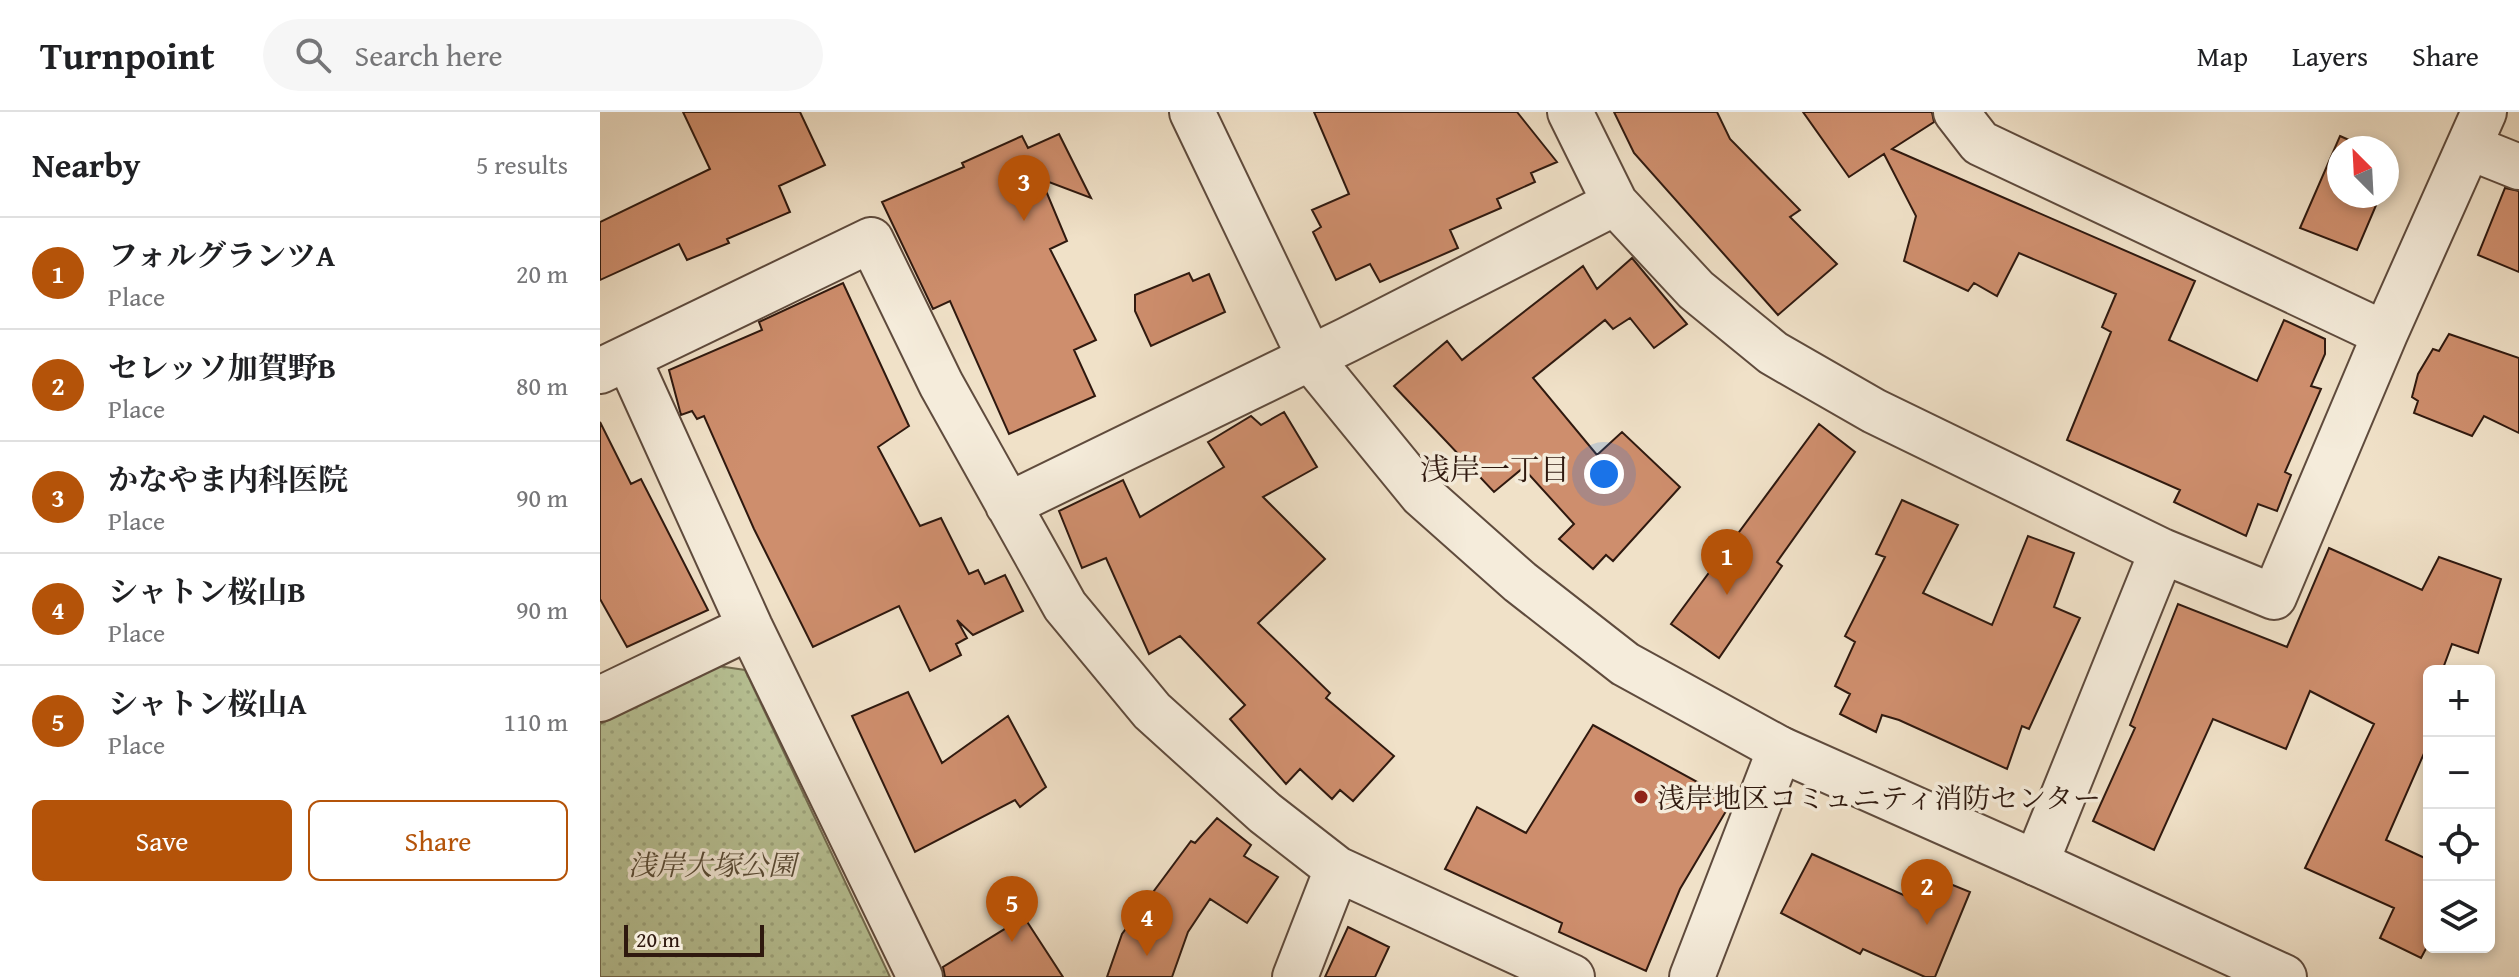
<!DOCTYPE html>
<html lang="en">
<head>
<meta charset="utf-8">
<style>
	body { margin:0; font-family:"Gentium Book Plus","Noto Serif JP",serif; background:#f6f6f6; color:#202124 }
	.controls { position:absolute; right:24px; bottom:24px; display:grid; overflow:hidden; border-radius:12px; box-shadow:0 4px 12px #0003 }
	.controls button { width:72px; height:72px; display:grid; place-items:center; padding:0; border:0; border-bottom:2px solid #e0e0e0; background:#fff; color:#202124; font:40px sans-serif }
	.compass { position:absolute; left:1727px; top:24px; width:72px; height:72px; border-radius:50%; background:#fff; box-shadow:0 4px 12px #0003; rotate:336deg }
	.scale { position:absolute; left:24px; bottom:20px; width:140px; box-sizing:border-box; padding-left:8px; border:4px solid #2f190f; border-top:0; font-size:22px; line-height:28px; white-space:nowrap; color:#2f190f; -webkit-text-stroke:6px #f5ecdb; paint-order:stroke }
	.you { position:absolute; left:1004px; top:362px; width:28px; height:28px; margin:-20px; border:6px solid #fff; border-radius:50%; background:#1a73e8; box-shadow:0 0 0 12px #1a73e833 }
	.badge { display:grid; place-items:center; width:52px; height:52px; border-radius:50%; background:#b45309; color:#fff; font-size:26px; font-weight:700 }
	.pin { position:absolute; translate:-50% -66px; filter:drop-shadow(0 2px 4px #0008) }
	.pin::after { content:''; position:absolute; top:42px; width:28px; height:24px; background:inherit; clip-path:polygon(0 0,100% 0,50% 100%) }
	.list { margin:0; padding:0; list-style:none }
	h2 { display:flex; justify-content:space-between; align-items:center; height:104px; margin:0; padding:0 32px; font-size:34px }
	h2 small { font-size:26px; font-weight:400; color:#757577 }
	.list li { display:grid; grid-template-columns:52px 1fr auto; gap:24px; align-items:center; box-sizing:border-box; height:112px; padding:0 32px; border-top:2px solid #e0e0e0 }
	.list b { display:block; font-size:30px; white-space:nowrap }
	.list p { margin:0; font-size:26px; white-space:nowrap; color:#757577 }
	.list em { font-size:26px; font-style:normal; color:#757577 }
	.actions { display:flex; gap:16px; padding:24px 32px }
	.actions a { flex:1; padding:18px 0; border:2px solid #b45309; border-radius:12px; text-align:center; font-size:28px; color:#b45309 }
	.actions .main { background:#b45309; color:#fff }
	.icon { flex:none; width:44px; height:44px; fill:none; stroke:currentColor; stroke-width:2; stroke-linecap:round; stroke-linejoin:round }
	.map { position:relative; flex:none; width:1919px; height:865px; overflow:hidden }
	header { display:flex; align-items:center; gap:48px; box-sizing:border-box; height:112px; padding:0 40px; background:#fff; border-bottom:2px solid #e0e0e0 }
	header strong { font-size:38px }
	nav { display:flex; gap:44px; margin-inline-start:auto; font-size:28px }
	.search { width:560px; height:72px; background:#f6f6f6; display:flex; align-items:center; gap:20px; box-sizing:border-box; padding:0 28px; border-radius:44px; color:#757577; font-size:30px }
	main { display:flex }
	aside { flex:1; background:#fff }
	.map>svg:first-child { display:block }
	.park { fill:url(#park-dots); stroke:#746e52; stroke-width:2 }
	.building { fill:#ce8e6d; stroke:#2f190f; stroke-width:2 }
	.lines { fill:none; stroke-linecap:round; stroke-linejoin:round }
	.minor-casing { stroke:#5f4b3d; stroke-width:48 }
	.tertiary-casing { stroke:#5f4b3d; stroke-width:48 }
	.minor { stroke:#f5ecdb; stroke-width:44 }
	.tertiary { stroke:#f5ecdb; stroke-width:44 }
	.poi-dot { fill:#8f2418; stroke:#f5ecdb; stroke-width:3 }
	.labels { text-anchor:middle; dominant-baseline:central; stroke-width:7; stroke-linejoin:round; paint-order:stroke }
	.poi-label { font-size:28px; fill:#2f190f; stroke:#f5ecdb; text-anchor:start }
	.park-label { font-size:28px; font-style:italic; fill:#584c38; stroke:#f5ecdb }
	.neighbourhood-label { font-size:30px; fill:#2f190f; stroke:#f5ecdb }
</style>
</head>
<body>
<header>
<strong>Turnpoint</strong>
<div class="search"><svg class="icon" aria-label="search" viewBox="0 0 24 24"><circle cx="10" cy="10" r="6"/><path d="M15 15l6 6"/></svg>Search here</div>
<nav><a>Map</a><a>Layers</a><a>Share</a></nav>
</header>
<main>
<aside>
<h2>Nearby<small>5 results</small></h2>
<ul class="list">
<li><span class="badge">1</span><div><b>フォルグランツA</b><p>Place</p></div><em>20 m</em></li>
<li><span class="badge">2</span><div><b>セレッソ加賀野B</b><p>Place</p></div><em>80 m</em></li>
<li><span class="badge">3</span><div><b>かなやま内科医院</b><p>Place</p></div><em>90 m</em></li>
<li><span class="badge">4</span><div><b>シャトン桜山B</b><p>Place</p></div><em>90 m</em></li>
<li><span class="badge">5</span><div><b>シャトン桜山A</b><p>Place</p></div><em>110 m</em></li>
</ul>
<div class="actions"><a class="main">Save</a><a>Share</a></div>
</aside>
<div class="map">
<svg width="1919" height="865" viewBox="0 0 1919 865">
	<defs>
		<pattern id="park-dots" width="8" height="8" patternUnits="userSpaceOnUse" patternTransform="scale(2)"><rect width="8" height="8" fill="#b8c396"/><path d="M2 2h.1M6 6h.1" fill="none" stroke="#9ea780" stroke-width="1.8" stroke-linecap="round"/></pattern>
	</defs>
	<rect width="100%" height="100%" fill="#f0e1c8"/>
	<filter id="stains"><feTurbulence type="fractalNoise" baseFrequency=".0025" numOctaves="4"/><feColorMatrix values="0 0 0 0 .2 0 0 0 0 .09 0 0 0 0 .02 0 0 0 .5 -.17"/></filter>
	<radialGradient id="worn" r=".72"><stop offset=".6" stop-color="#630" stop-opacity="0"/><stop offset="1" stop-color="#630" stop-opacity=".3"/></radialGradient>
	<path class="park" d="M118,554l27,4 145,307h-290v-253z"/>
	<path class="building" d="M83,0h117l25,53 -46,21 11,26 -63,27 2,4 -42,17 -8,-16 -79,36v-58l110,-53z
		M714,0h203l40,50 -26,11 4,9 -38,17 4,9 -51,22 8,18 -78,34 -10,-18 -34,16 -23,-48 8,-5 -9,-17 37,-16z
		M1014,0h103l13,27 70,71 -10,7 47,47 -59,51 -144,-162z
		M1203,0h129l2,10 -42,27 303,132 -26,59 88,41 27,-61 41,19v15l-14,32 10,3 -36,83 6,3 -14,36 -19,-7 -12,32 -72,-34 6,-12 -113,-50 44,-108 -9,-5 14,-33 -97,-41 -22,43 -23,-13 -6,8 -64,-30 12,-45 -32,-62 -35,23z
		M459,22l32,64 -50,-19 26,62 -17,8 46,91 -22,10 21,46 -86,38 -59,-133 -17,8 -51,-107 82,-35 -2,-4 60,-27 6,12z
		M1740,24l27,12h-28v48h41l-23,54 -57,-22z
		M1905,76l14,3v81l-41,-17z
		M1032,146l55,66 -33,24 -24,-30 -17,11 -8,-9 -72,58 64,77 25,-23 58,55 -67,74 -7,-6 -13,14 -34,-30 15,-15 -51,-56 -29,24 -100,-106 53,-45 15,19 121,-94 14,23z
		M589,161l4,8 16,-7 16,38 -74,34 -16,-35v-16z
		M243,171l66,143 -31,21 42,79 21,-8 28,56 9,-4 7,14 20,-9 18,36 -50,24 -16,-15 10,18 -11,6 5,11 -31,16 -31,-65 -86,41 -59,-118 -50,-113 -7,3 -5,-8 -11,4 -12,-45 93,-40 -3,-8z
		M1849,222l70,24v75l-35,-17 -12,20 -58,-23 4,-12 -6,-4 6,-23 15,-25 6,2z
		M684,300l33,55 -54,30 62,62 -67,64 72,70 -4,5 68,58 -41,45 -13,-11 -8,9 -32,-30 -14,15 -56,-65 15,-14 -65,-69 -31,18 -43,-96 -24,10 -23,-57 64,-31 17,37 84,-50 -16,-25 43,-26 10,9z
		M0,310l31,62 10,-5 67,131 -81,37 -27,-48z
		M1219,312l36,28 -78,110 5,4 -63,92 -48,-34z
		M1302,388l56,25 -35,68 69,32 36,-89 46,17 -20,54 26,11 -51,111 -7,-3 -15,43 -108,-49 -17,-5 -6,17 -36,-18 10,-20 -15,-8 20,-44 -10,-6 40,-79 -9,-3z
		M1729,436l93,42 17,-33 62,22 -23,74 -26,-9 -10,27h-13v71l-43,98 43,20v83l-8,15 -41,-20 14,-30 -89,-40 69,-144 -64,-33 -24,58 -73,-30 -59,131 -61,-29 42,-93 -5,-3 48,-121 109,43z
		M308,580l34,71 66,-47 38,71 -26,20 -5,-7 -100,52 -63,-136z
		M993,613l139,76 -52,88 -34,82 -87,-39 3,-9 -117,-54 32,-62 49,26z
		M617,706l34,27 -7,11 34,21 -31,46 -37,-24 -22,33 -16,45h-65l15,-43 69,-93 4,2z
		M1212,742l98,44 11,-26 49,20 -35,85h-10l-62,-28 -3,5 -79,-41z
		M424,805l39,60h-118l-2,-10z
		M748,815l41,20 -14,30h-50z"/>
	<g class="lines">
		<g class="minor-casing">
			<path id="minor" d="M970,0l45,91 81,87 77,63 101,58 288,140 112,46 111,-263 99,-222
				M1356,0l24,31 405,191
				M1869,35l50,20
				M28,246l122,269 170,350
				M0,259l271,-131 70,144 124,222 87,105 113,102 72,56 235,108
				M408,393l339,-165 268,-137
				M0,587l150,-72
				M1436,751l126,-312
				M695,865l42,-108
				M1092,865l88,-228"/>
		</g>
		<g class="tertiary-casing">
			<path id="tertiary" d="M592,0l118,246 112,137 98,87 105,82 155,85 256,114 248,114"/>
		</g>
		<use href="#minor" class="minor"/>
		<use href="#tertiary" class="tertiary"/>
	</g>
	<circle class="poi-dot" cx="1041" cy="685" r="8"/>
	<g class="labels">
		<g class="poi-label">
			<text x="1057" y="685">浅岸地区コミュニティ消防センター</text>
		</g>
		<g class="park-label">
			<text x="112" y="752">浅岸大塚公園</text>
		</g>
		<g class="neighbourhood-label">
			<text x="895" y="357">浅岸一丁目</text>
		</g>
	</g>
	<rect width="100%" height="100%" filter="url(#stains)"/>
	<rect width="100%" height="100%" fill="url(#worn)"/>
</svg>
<div class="controls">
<button>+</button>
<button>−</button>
<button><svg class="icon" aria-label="locate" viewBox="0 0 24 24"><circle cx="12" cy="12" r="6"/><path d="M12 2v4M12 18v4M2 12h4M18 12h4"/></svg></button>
<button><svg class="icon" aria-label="layers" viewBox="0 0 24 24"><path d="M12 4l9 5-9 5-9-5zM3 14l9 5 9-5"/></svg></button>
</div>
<svg class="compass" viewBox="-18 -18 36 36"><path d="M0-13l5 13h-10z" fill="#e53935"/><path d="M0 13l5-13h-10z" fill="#757577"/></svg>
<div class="scale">20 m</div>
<div class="you"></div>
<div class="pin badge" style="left:1127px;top:483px">1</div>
<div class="pin badge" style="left:1327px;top:813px">2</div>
<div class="pin badge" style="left:424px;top:109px">3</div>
<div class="pin badge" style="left:547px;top:844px">4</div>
<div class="pin badge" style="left:412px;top:830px">5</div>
</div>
</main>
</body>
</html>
